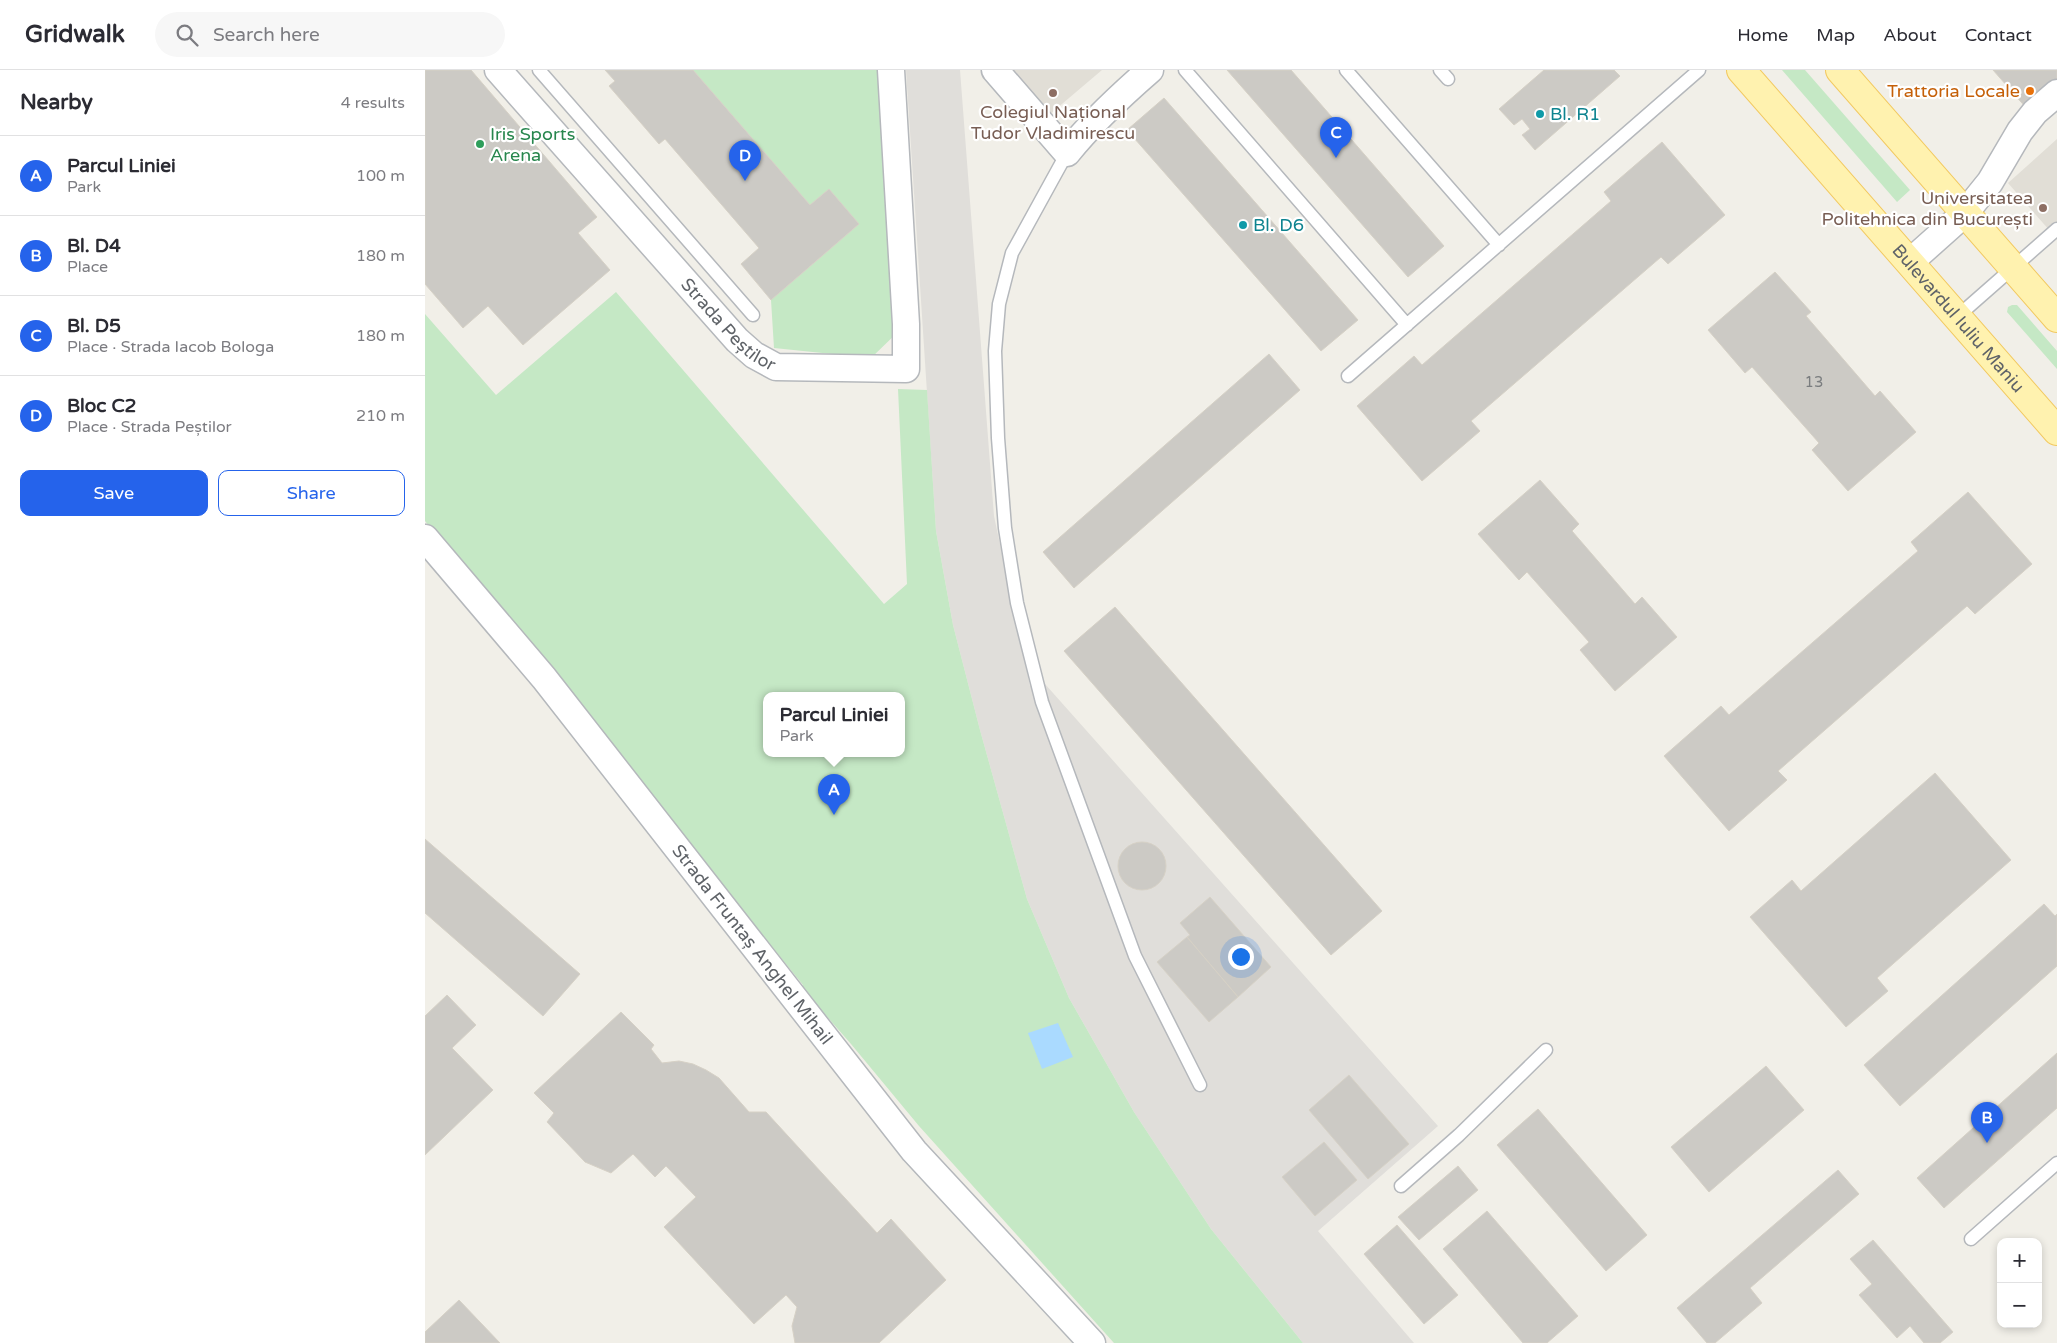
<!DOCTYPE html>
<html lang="en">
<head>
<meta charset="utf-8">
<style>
	body { margin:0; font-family:"Varela Round",sans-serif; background:#f7f7f7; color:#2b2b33 }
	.controls { position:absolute; right:15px; bottom:15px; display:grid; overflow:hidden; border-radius:10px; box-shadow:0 2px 8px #0003 }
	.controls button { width:45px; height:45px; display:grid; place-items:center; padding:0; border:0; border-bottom:1px solid #e1e1e2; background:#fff; color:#2b2b33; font:25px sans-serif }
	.you { position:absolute; left:815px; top:886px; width:18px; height:18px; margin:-12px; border:4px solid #fff; border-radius:50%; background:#1a73e8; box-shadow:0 0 0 8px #1a73e833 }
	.badge { display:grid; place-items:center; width:32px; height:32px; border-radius:50%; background:#2563eb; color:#fff; font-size:16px; font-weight:700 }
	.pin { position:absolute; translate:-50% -41px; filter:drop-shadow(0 1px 2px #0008) }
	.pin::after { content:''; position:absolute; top:26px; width:18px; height:15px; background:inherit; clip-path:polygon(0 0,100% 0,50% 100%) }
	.popup { position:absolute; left:338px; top:622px; width:142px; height:65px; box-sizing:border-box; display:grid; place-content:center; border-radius:10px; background:#fff; filter:drop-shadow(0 1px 4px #0005); font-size:16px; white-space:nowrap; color:#7c7c81 }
	.popup b { font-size:19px; color:#2b2b33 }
	.popup::after { content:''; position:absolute; left:50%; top:100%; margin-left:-10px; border:10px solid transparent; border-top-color:#fff }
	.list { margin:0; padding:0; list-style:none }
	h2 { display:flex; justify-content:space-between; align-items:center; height:65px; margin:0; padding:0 20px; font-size:21px }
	h2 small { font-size:16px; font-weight:400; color:#7c7c81 }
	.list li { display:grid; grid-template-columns:32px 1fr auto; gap:15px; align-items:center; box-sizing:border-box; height:80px; padding:0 20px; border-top:1px solid #e1e1e2 }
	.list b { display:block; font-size:19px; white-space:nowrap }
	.list p { margin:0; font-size:16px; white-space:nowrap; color:#7c7c81 }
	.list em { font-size:16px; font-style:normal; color:#7c7c81 }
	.actions { display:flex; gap:10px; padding:15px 20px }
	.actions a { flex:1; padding:11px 0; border:1px solid #2563eb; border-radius:10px; text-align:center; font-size:18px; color:#2563eb }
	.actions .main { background:#2563eb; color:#fff }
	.icon { flex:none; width:28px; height:28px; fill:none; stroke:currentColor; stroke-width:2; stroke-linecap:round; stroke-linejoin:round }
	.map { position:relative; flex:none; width:1632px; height:1273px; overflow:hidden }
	header { display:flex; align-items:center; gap:30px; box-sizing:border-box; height:70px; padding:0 25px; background:#fff; border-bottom:1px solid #e1e1e2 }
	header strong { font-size:24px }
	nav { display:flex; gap:28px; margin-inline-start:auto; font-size:18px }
	.search { width:350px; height:45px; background:#f7f7f7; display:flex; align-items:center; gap:12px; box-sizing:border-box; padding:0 18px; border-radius:28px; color:#7c7c81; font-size:19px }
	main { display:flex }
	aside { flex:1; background:#fff }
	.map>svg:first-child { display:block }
	.industrial { fill:#e0deda }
	.education { fill:#e1ded6 }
	.green { fill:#c5e8c5; fill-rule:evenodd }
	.water { fill:#aadaff }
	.building { fill:#cccac5; stroke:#d6d1c6 }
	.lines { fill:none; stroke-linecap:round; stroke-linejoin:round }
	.service-casing { stroke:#b5b8bc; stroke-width:15 }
	.minor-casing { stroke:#b5b8bc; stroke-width:29 }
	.primary-casing { stroke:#f2c960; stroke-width:30 }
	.service { stroke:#fff; stroke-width:12 }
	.minor { stroke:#fff; stroke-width:26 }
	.primary { stroke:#fff2af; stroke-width:28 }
	.food-dot { fill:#e8710a; stroke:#fff; stroke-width:2 }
	.education-dot { fill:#8d6e63; stroke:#fff; stroke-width:2 }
	.culture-dot { fill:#0f9aa8; stroke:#fff; stroke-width:2 }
	.leisure-dot { fill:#2e9e5b; stroke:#fff; stroke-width:2 }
	.labels { text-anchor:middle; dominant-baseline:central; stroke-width:4.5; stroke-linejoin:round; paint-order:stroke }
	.number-label { font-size:15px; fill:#7a7d7f }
	.food-label { font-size:18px; fill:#c56008; stroke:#fff; text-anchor:end }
	.education-label { font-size:18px; fill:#785e54; stroke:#fff }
	.culture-label { font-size:18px; fill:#0d838f; stroke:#fff; text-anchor:start }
	.leisure-label { font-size:18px; fill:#27864d; stroke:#fff; text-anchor:start }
	.street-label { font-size:18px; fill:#5f6368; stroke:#fff }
</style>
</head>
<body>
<header>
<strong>Gridwalk</strong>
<div class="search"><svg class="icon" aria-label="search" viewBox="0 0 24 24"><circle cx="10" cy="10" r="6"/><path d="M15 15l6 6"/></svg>Search here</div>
<nav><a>Home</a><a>Map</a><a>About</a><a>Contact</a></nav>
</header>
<main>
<aside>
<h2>Nearby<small>4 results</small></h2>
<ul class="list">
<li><span class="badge">A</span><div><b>Parcul Liniei</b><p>Park</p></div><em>100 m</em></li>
<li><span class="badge">B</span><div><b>Bl. D4</b><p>Place</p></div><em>180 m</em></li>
<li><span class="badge">C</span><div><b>Bl. D5</b><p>Place · Strada Iacob Bologa</p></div><em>180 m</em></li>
<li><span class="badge">D</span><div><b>Bloc C2</b><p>Place · Strada Peștilor</p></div><em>210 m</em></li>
</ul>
<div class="actions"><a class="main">Save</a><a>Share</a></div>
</aside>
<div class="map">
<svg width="1632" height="1273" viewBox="0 0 1632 1273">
	<rect width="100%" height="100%" fill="#f1efe8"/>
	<path class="industrial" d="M481,0h54l34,446 36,170 15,-2 393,442 -120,105 96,112h-111l-92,-114 -77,-117 -65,-114 -42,-99 -47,-169 -27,-105 -17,-94z"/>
	<path class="education" d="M586,0h91l-53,45z
		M1632,69v100l-49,-56z"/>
	<path class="green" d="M268,0h187l20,260 -29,28 -97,-10 -3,-48 88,-76 -30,-35 -19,16z
		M1357,0h23l105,120 -13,12z
		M191,222l268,312 23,-20 -9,-195 29,1 9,141 17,94 27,105 47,169 42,99 65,114 77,117 92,114h-189l-195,-217 -68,-82 -50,-57 2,-2 -378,-464v-207l71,81zM342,626h134v58h-134z
		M1587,235h5l40,46v18l-50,-57 1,-5z"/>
	<path class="water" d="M633,953l15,34 -31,12 -14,-36z"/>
	<path class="building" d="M1,0h45l126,147 -19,16 32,37 -87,75 -35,-39 -25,22 -38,-44v-213z
		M180,0h88l117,135 19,-16 30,35 -88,76 -30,-36 18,-16 -94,-109 -6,5 -50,-58 6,-5z
		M802,0h64l153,176 -36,31z
		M1119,0h70l6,6 -85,74 -13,-15 8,-6 -8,-10 -8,6 -15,-16z
		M1568,0h64v15l-29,25z
		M739,28l194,222 -37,31 -194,-221z
		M1237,72l63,73 -57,49 -7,-7 -190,164 9,10 -58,50 -65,-75 57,-50 8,9 189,-164 -7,-9z
		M1350,202l36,40 -5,4 69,80 5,-5 36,41 -68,59 -36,-41 7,-7 -67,-76 -7,6 -37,-43z
		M844,284l31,36 -226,198 -31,-36z
		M1115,410l39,44 -7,7 63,73 7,-7 35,40 -62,54 -35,-41 9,-8 -62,-70 -8,8 -41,-46z
		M1543,422l64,72 -57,50 -8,-8 -189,165 9,9 -58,51 -65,-75 57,-50 8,9 189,-164 -7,-9z
		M690,537l267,304 -51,44 -267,-304z
		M1510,703l76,87 -134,118 11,13 -42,36 -96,-110 42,-37 9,11z
		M0,769l155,135 -37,42 -118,-103z
		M693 796a24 24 0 1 1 48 0a24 24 0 1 1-48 0Z
		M785,827l61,70 -33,30 -51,-60 3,-2 -10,-12z
		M1619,834l11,12 2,-2v52l-157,140 -36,-41z
		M762,867l51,60 -29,25 -52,-60z
		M22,925l29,30 -24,23 41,42 -68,65v-139z
		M196,942l33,33 -3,4 11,14 17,-2 14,3 13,6 13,8 30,34h17l111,121 14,-14 55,61 -67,63h-84l-3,-17 5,-19 -11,-12 -32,29 -90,-97 32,-30 -30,-31 -11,11 -22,-23 -22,19 -26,-11 -38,-40 7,-9 -20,-20z
		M1632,983v55l-113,100 -27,-30z
		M1341,996l38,44 -95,82 -38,-45z
		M924,1005l60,69 -41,35 -59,-69z
		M1113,1039l109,126 -41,36 -109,-126z
		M899,1072l33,38 -42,36 -33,-39z
		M1033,1096l20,24 -59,50 -21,-23z
		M1413,1100l21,24 -109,94 12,15 -47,40h-8l-30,-35z
		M1062,1141l91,105 -31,27h-24l-80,-94z
		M972,1155l61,70 -34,29 -60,-70z
		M1448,1170l80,92 -13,11h-16l-14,-17 -13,12 -38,-43 13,-11 -22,-25z
		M34,1230l41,43h-75v-11z"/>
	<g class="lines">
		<g class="service-casing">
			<path id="service" d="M114,0l214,245
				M760,0l222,255
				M921,0l153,175
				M1015,0l8,9
				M642,83l-55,100 -13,51 -4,47 3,87 7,90 12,75 25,99 93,254 65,129
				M1533,246l99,-87
				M923,306l351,-306
				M976,1116l58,-51 87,-85
				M1546,1169l86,-76"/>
		</g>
		<g class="minor-casing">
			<g id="minor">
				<path id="s1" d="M73,0l239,270 17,15 22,12 130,2v-45l-15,-254"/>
				<path d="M570,0l72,83c25,-31 53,-57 83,-83"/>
				<path d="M1485,192l55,-49 25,-31 30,-51 15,-19 22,-19"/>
				<path id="s2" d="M0,468l119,140 370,473 178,192"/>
			</g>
		</g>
		<g class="primary-casing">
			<g id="primary">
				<path id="s3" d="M1316,0l316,361"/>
				<path d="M1415,0l217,248"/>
			</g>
		</g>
		<use href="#service" class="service"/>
		<use href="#minor" class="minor"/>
		<use href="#primary" class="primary"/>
	</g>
	<circle class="food-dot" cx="1605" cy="21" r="5"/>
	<g class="education-dot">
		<circle cx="628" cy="23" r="5"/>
		<circle cx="1618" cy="138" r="5"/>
	</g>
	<g class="culture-dot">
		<circle cx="1115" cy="44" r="5"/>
		<circle cx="818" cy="155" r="5"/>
	</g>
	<circle class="leisure-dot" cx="55" cy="74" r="5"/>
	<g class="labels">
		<g class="number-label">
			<text x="1389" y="312">13</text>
		</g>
		<g class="food-label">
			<text x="1595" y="21">Trattoria Locale</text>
		</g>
		<g class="education-label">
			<text x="628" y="42">Colegiul Național<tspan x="628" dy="21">Tudor Vladimirescu</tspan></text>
			<text x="1608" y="128" text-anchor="end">Universitatea<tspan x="1608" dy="21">Politehnica din București</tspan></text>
		</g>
		<g class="culture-label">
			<text x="1125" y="44">Bl. R1</text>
			<text x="828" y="155">Bl. D6</text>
		</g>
		<g class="leisure-label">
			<text x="65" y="64">Iris Sports<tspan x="65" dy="21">Arena</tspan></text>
		</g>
		<g class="street-label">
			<text stroke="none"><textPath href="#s3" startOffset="330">Bulevardul Iuliu Maniu</textPath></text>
			<text stroke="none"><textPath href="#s1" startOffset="344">Strada Peștilor</textPath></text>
			<text stroke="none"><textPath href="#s2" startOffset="522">Strada Fruntaș Anghel Mihail</textPath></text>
		</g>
	</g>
</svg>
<div class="controls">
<button>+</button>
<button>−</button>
</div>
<div class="you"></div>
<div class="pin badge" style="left:409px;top:745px">A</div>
<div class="popup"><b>Parcul Liniei</b>Park</div>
<div class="pin badge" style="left:1562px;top:1073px">B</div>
<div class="pin badge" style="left:911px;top:88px">C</div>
<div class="pin badge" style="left:320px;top:111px">D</div>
</div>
</main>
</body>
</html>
